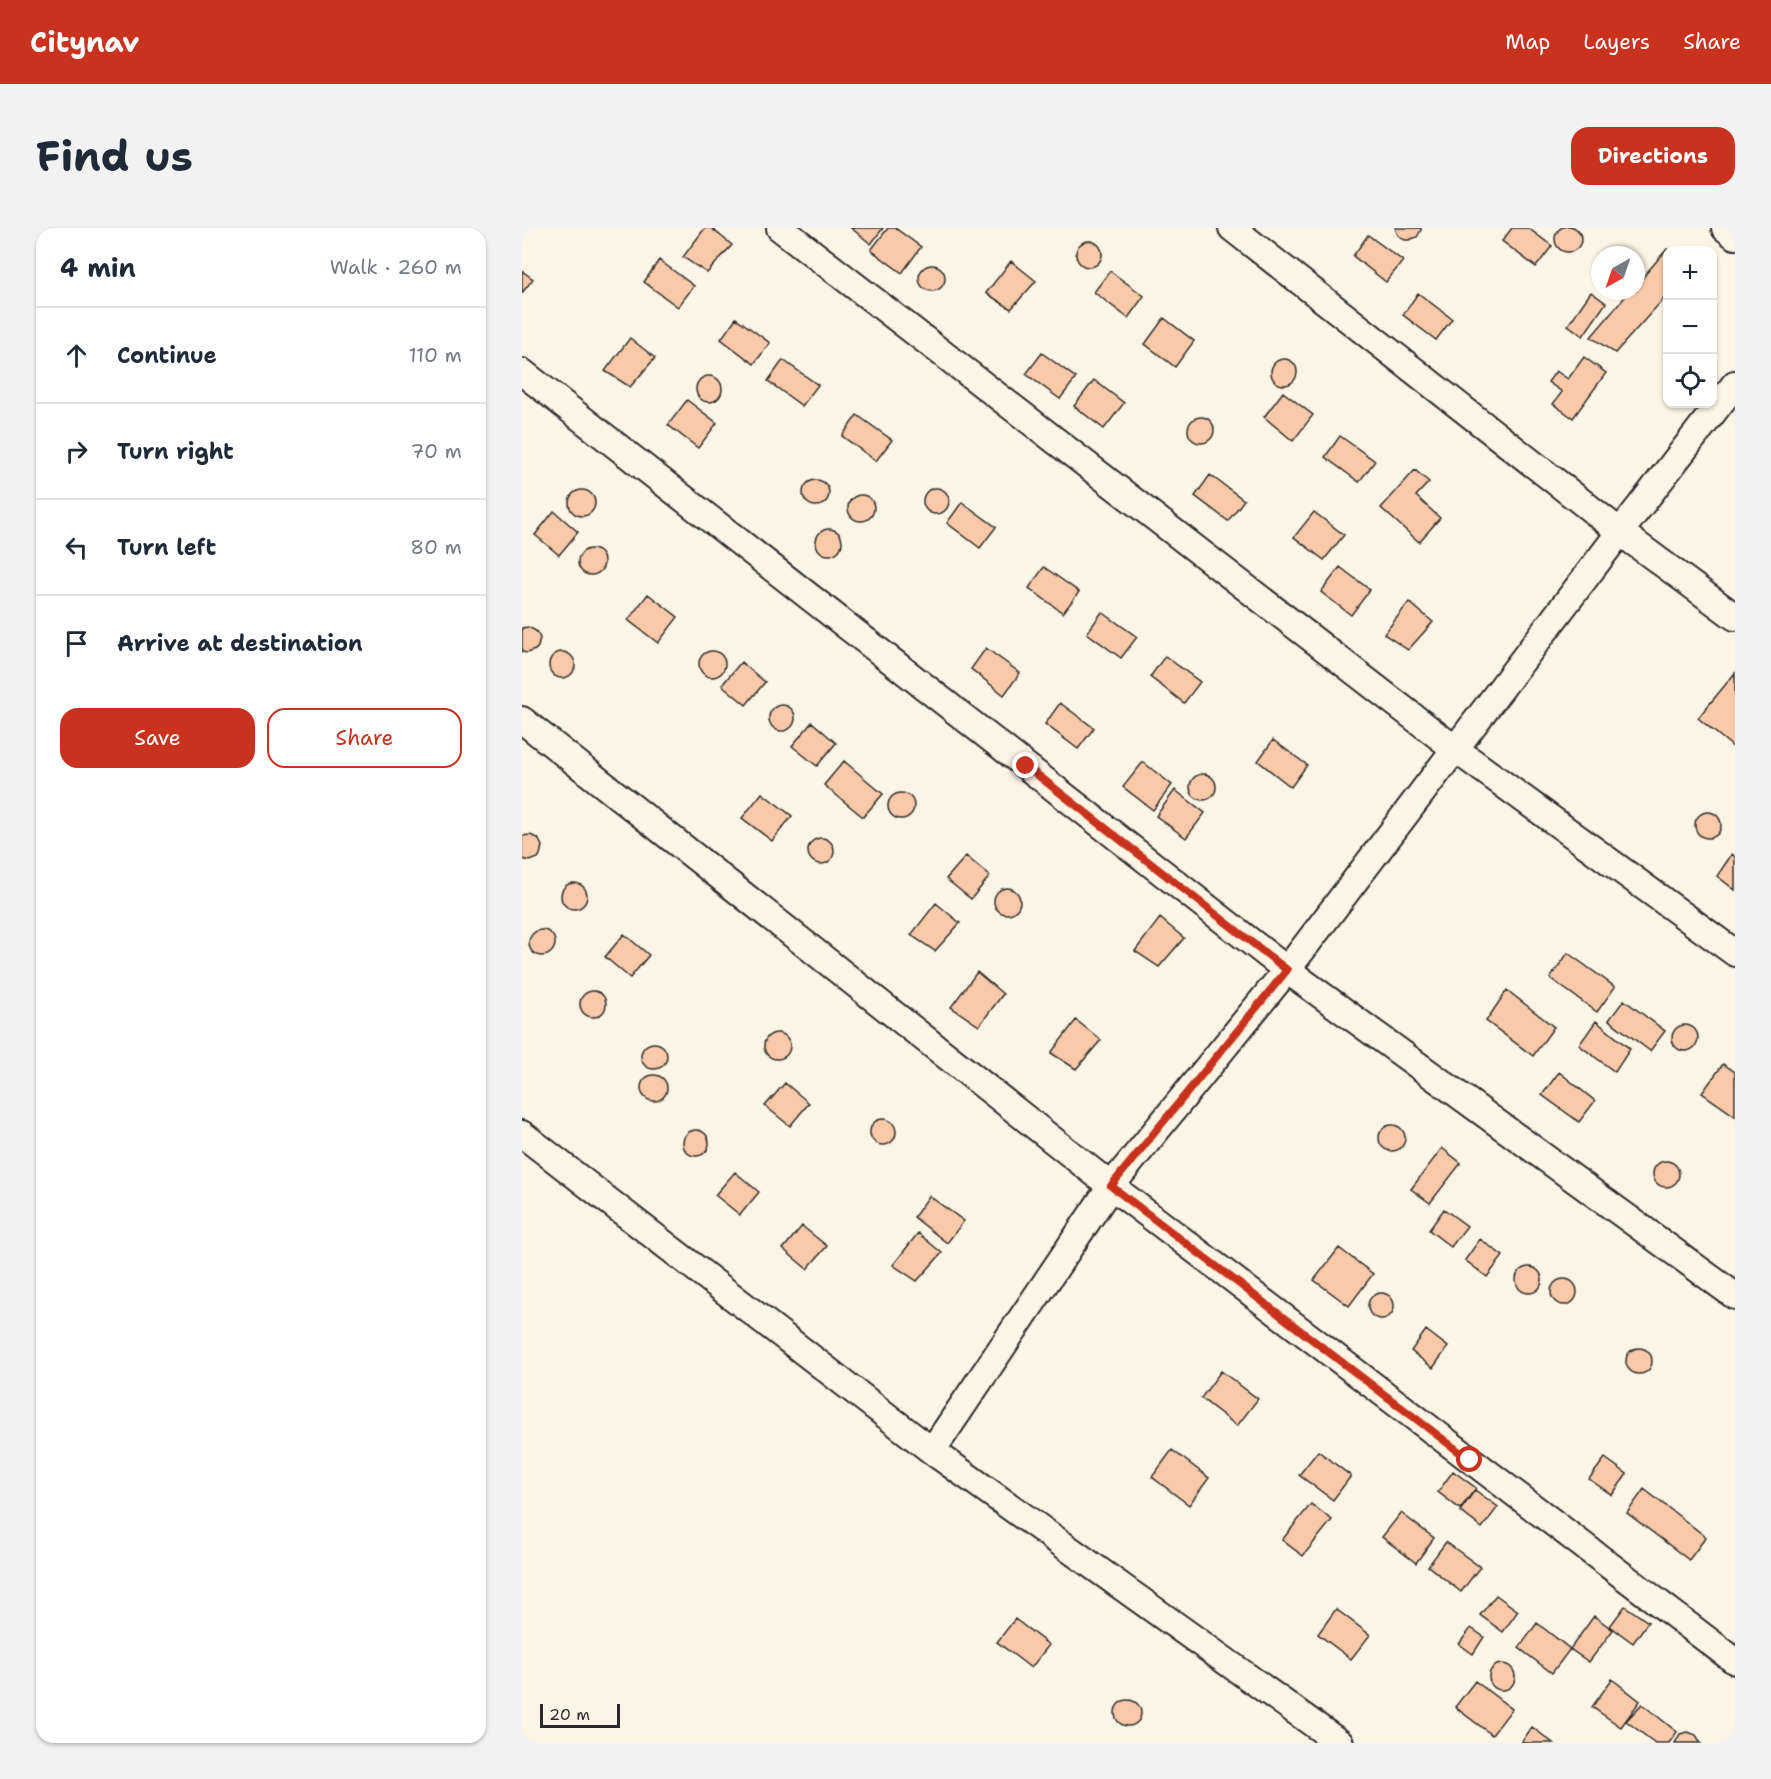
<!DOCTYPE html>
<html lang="en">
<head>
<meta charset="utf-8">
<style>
	body { margin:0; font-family:"Shantell Sans",sans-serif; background:#f2f2f3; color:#1f2937 }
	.controls { position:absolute; right:18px; top:18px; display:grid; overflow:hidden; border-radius:12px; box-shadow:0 2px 4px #0004 }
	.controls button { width:54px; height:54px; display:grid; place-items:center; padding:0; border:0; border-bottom:2px solid #e0e1e3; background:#fff; color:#1f2937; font:30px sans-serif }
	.compass { position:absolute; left:1069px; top:18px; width:54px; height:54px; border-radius:50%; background:#fff; box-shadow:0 2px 4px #0004; rotate:220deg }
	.scale { position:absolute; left:18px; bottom:15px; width:80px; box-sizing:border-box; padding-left:6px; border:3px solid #2b2b2b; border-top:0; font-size:16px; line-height:21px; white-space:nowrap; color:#2b2b2b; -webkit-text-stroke:4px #fcf5e5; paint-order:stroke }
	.stop { position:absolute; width:18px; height:18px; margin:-14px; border:4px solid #c8321e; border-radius:50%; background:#fff }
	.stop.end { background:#c8321e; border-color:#fff; box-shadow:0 2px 6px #0008 }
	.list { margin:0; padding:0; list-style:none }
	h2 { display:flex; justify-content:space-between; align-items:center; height:78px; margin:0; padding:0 24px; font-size:26px }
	h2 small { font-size:20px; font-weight:400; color:#747a83 }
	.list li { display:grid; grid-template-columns:39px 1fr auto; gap:18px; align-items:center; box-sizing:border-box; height:96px; padding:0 24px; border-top:2px solid #e0e1e3 }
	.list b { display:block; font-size:22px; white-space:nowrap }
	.list em { font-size:20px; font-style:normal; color:#747a83 }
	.actions { display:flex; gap:12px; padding:18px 24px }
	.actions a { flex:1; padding:14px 0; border:2px solid #c8321e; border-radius:18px; text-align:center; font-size:21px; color:#c8321e }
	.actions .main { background:#c8321e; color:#fff }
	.icon { flex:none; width:33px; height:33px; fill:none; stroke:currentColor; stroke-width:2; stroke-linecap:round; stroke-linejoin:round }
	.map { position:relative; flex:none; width:1213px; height:1515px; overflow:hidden; border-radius:18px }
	header { display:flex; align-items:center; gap:36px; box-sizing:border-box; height:84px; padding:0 30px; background:#c8321e; color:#fff }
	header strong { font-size:28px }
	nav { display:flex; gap:33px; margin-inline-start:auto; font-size:21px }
	.intro { display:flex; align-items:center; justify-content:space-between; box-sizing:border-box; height:144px; padding:0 36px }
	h1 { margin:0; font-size:42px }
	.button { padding:15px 27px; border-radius:18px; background:#c8321e; color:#fff; font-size:21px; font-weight:700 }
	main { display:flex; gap:36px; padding:0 36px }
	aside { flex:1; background:#fff; border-radius:18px; box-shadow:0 2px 4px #0004 }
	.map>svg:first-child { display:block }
	.building { fill:#fac9a9; stroke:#2b2b2b; stroke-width:1.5 }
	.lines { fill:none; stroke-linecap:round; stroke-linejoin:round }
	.minor-casing { stroke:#2b2b2b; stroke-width:30 }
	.minor { stroke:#fcf5e5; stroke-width:26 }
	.route { stroke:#c8321e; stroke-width:8 }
</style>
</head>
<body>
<header>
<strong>Citynav</strong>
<nav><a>Map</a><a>Layers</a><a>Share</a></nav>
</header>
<div class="intro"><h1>Find us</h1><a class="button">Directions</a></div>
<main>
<aside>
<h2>4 min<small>Walk · 260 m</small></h2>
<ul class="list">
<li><svg class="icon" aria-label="ahead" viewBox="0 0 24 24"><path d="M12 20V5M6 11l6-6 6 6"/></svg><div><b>Continue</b></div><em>110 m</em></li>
<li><svg class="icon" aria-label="right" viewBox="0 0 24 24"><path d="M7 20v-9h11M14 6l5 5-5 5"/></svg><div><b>Turn right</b></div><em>70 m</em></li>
<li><svg class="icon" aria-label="left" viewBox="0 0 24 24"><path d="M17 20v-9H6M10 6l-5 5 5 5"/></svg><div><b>Turn left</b></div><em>80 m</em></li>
<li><svg class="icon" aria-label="arrive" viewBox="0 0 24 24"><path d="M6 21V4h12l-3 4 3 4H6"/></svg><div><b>Arrive at destination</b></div></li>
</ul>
<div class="actions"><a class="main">Save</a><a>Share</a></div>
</aside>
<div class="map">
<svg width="1213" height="1515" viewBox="0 0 1213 1515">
	<rect width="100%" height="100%" fill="#fcf5e5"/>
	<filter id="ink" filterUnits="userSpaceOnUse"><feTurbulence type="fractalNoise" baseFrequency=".0167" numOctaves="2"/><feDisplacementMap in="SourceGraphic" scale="12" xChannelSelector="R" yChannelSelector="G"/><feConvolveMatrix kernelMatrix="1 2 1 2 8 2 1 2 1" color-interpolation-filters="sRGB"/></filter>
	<g filter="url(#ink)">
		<path class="building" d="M1033 11a13 13 0 1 1 26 0a13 13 0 1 1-26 0Z
			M183,0h6l21,17 -25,28 -24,-16z
			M329,0h32l-12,16z
			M366,0h7l26,19 -19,26 -31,-23z
			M873,0h26v2l-4,7 -8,3h-4l-7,-5z
			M990,0h16l24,18 -16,21 -34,-26z
			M846,7l35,26 -17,21 -33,-26z
			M554 26a13 13 0 1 1 26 0a13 13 0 1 1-26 0Z
			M1145,21l2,1 -1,44 -53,59 -24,-16 39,-46h6v-6z
			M137,32l35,26 -16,21 -34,-25z
			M489,33l25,20 -25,28 -25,-16z
			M397 50a13 13 0 1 1 26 0a13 13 0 1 1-26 0Z
			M0,43l11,8 -11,14z
			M588,43l34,25 -16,22 -34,-26z
			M1069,64l15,11 -23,33 -15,-11z
			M896,65l34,26 -16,21 -33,-25z
			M214,90l34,25 -16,21 -33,-25z
			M642,90l30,23 -19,26 -30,-23z
			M108,110l25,20 -25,29 -25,-16z
			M520,125l34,25 -16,21 -34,-25z
			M1062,129l22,16 -33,45 -20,-14 9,-12 -14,-10 8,-11 12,8z
			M749 144a13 13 0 1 1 26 0a13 13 0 1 1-26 0Z
			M261,132l35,25 -16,21 -34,-25z
			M174 161a13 13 0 1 1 26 0a13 13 0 1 1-26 0Z
			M572,152l30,23 -20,26 -30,-23z
			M761,164l30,23 -20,26 -29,-24z
			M165,172l30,23 -19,25 -30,-23z
			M335,187l35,25 -16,21 -34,-25z
			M666 202a13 13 0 1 1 26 0a13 13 0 1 1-26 0Z
			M818,208l35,25 -16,21 -34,-25z
			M893,242l14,12 -13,14 24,22 -21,24 -38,-34z
			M688,247l34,25 -16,21 -33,-25z
			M281 265a13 13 0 1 1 26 0a13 13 0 1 1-26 0Z
			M401 273a13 13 0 1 1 26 0a13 13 0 1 1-26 0Z
			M47 275a13 13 0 1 1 26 0a13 13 0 1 1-26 0Z
			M326 280a13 13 0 1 1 26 0a13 13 0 1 1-26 0Z
			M440,274l34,25 -16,21 -33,-25z
			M32,283l24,21 -19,23 -24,-20z
			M792,284l30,23 -20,25 -30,-23z
			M294 314a13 13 0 1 1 26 0a13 13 0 1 1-26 0Z
			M56 334a13 13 0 1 1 26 0a13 13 0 1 1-26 0Z
			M522,339l35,25 -16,21 -34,-25z
			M818,339l30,23 -19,25 -30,-23z
			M126,366l30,23 -20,26 -30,-23z
			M887,374l24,20 -25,28 -24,-16z
			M580,384l35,25 -16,21 -34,-25z
			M6,399l8,4 4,7 -2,9 -3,3 -8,3 -5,-1v-24z
			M464,420l34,25 -16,22 -33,-26z
			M177 436a13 13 0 1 1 26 0a13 13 0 1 1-26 0Z
			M27 437a13 13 0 1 1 26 0a13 13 0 1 1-26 0Z
			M643,428l35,26 -16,21 -34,-26z
			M219,434l24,20 -19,23 -24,-20z
			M1213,445v72l-2,2 -35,-29z
			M538,475l34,25 -16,21 -33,-25z
			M247 490a13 13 0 1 1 26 0a13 13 0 1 1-26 0Z
			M290,494l24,21 -19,23 -25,-20z
			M751,512l34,25 -16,22 -33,-26z
			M322,533l39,33 -20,23 -39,-32z
			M621,534l29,23 -19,25 -30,-23z
			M668 559a13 13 0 1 1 26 0a13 13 0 1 1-26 0Z
			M653,562l30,23 -19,25 -30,-22z
			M366 578a13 13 0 1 1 26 0a13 13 0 1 1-26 0Z
			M240,565l30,23 -20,25 -30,-23z
			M1173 597a13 13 0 1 1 26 0a13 13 0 1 1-26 0Z
			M8,607l8,3 4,8 -2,9 -2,3 -8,3 -8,-2v-23z
			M286 623a13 13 0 1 1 26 0a13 13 0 1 1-26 0Z
			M1210,626l3,3v33l-18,-14z
			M444,628l24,20 -19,23 -25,-20z
			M39 668a13 13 0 1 1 26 0a13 13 0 1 1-26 0Z
			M472 673a13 13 0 1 1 26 0a13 13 0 1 1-26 0Z
			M414,675l24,20 -25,28 -24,-16z
			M638,690l24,20 -25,29 -24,-16z
			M7 715a13 13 0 1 1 26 0a13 13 0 1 1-26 0Z
			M102,706l25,21 -19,23 -25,-21z
			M1046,725l47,34 -18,25 -47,-34z
			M455,744l26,22 -24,32 -28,-19z
			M985,762l47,37 -21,29 -47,-35z
			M58 776a13 13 0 1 1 26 0a13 13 0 1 1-26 0Z
			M1102,772l41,31 -15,20 -41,-31z
			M554,792l25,20 -25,29 -25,-16z
			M1074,793l34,28 -15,23 -36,-27z
			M1150 810a13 13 0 1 1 26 0a13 13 0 1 1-26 0Z
			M242 818a13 13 0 1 1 26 0a13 13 0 1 1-26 0Z
			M119 828a13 13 0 1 1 26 0a13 13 0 1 1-26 0Z
			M1201,836l12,8v44l-33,-23z
			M1037,844l36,29 -16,21 -37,-27z
			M119 860a13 13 0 1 1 26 0a13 13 0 1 1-26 0Z
			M263,855l24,20 -19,23 -25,-20z
			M348 904a13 13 0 1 1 26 0a13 13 0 1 1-26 0Z
			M857 910a13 13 0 1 1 26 0a13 13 0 1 1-26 0Z
			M161 915a13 13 0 1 1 26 0a13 13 0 1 1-26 0Z
			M920,920l19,15 -31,40 -19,-14z
			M1131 946a13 13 0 1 1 26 0a13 13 0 1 1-26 0Z
			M213,944l24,20 -19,23 -25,-20z
			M407,968l35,25 -17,22 -33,-26z
			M922,981l23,17 -16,21 -22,-17z
			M280,998l25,20 -20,23 -24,-20z
			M396,1005l24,20 -25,28 -24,-16z
			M958,1011l23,17 -16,21 -22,-17z
			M817,1020l34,26 -24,32 -35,-26z
			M994 1052a13 13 0 1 1 26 0a13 13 0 1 1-26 0Z
			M1029 1064a13 13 0 1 1 26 0a13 13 0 1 1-26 0Z
			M846 1078a13 13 0 1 1 26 0a13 13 0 1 1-26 0Z
			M904,1102l22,17 -15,21 -22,-17z
			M1104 1133a13 13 0 1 1 26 0a13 13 0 1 1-26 0Z
			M699,1143l37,28 -21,27 -36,-28z
			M650,1222l37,28 -20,27 -37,-28z
			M796,1223l33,25 -18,24 -34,-25z
			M1083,1230l22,16 -15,21 -23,-16z
			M931,1243l23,17 -16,21 -22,-17z
			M1122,1261l62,48 -17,23 -62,-47z
			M953,1262l23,17 -16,21 -22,-17z
			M789,1276l21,16 -29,36 -21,-16z
			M879,1285l33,25 -18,25 -34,-26z
			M924,1314l34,25 -19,25 -33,-26z
			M974,1367l22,16 -15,21 -23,-17z
			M1103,1378l23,16 -15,21 -23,-17z
			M814,1381l34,26 -19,24 -33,-25z
			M1072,1388l19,14 -24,32 -19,-13z
			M493,1391l34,26 -18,23 -34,-26z
			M1015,1395l33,26 -18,24 -33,-25z
			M949,1400l13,9 -11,17 -14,-10z
			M967 1449a13 13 0 1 1 26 0a13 13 0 1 1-26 0Z
			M1090,1451l28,22 -19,26 -29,-20z
			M953,1453l37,28 -20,26 -37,-28z
			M593 1485a13 13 0 1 1 26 0a13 13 0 1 1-26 0Z
			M1120,1476l35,28 -8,11h-14l-29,-22z
			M1010,1499l21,16h-32z
			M1166,1504l8,3 5,8h-26l5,-9z"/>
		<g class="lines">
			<g class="minor-casing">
				<path id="minor" d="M258,0l675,521 280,204
					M710,0l388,304 115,85
					M1203,0l10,8
					M0,144l765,598 448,326
					M0,492l589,466 624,475
					M0,906l410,317 408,292
					M410,1223l179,-265 176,-216 333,-438 115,-148"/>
			</g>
			<use href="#minor" class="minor"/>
		</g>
	</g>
	<g class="lines" filter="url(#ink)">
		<path class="route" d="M504,538l261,204 -176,216 359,274"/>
	</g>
</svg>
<div class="controls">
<button>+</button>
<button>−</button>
<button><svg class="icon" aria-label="locate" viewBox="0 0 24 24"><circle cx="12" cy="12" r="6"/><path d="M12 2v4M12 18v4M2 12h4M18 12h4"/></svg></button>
</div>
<svg class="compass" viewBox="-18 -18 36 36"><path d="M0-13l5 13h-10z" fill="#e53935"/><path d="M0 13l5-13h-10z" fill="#747a83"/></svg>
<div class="scale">20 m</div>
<div class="stop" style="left:948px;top:1232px"></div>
<div class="stop end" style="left:504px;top:538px"></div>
</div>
</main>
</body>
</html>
